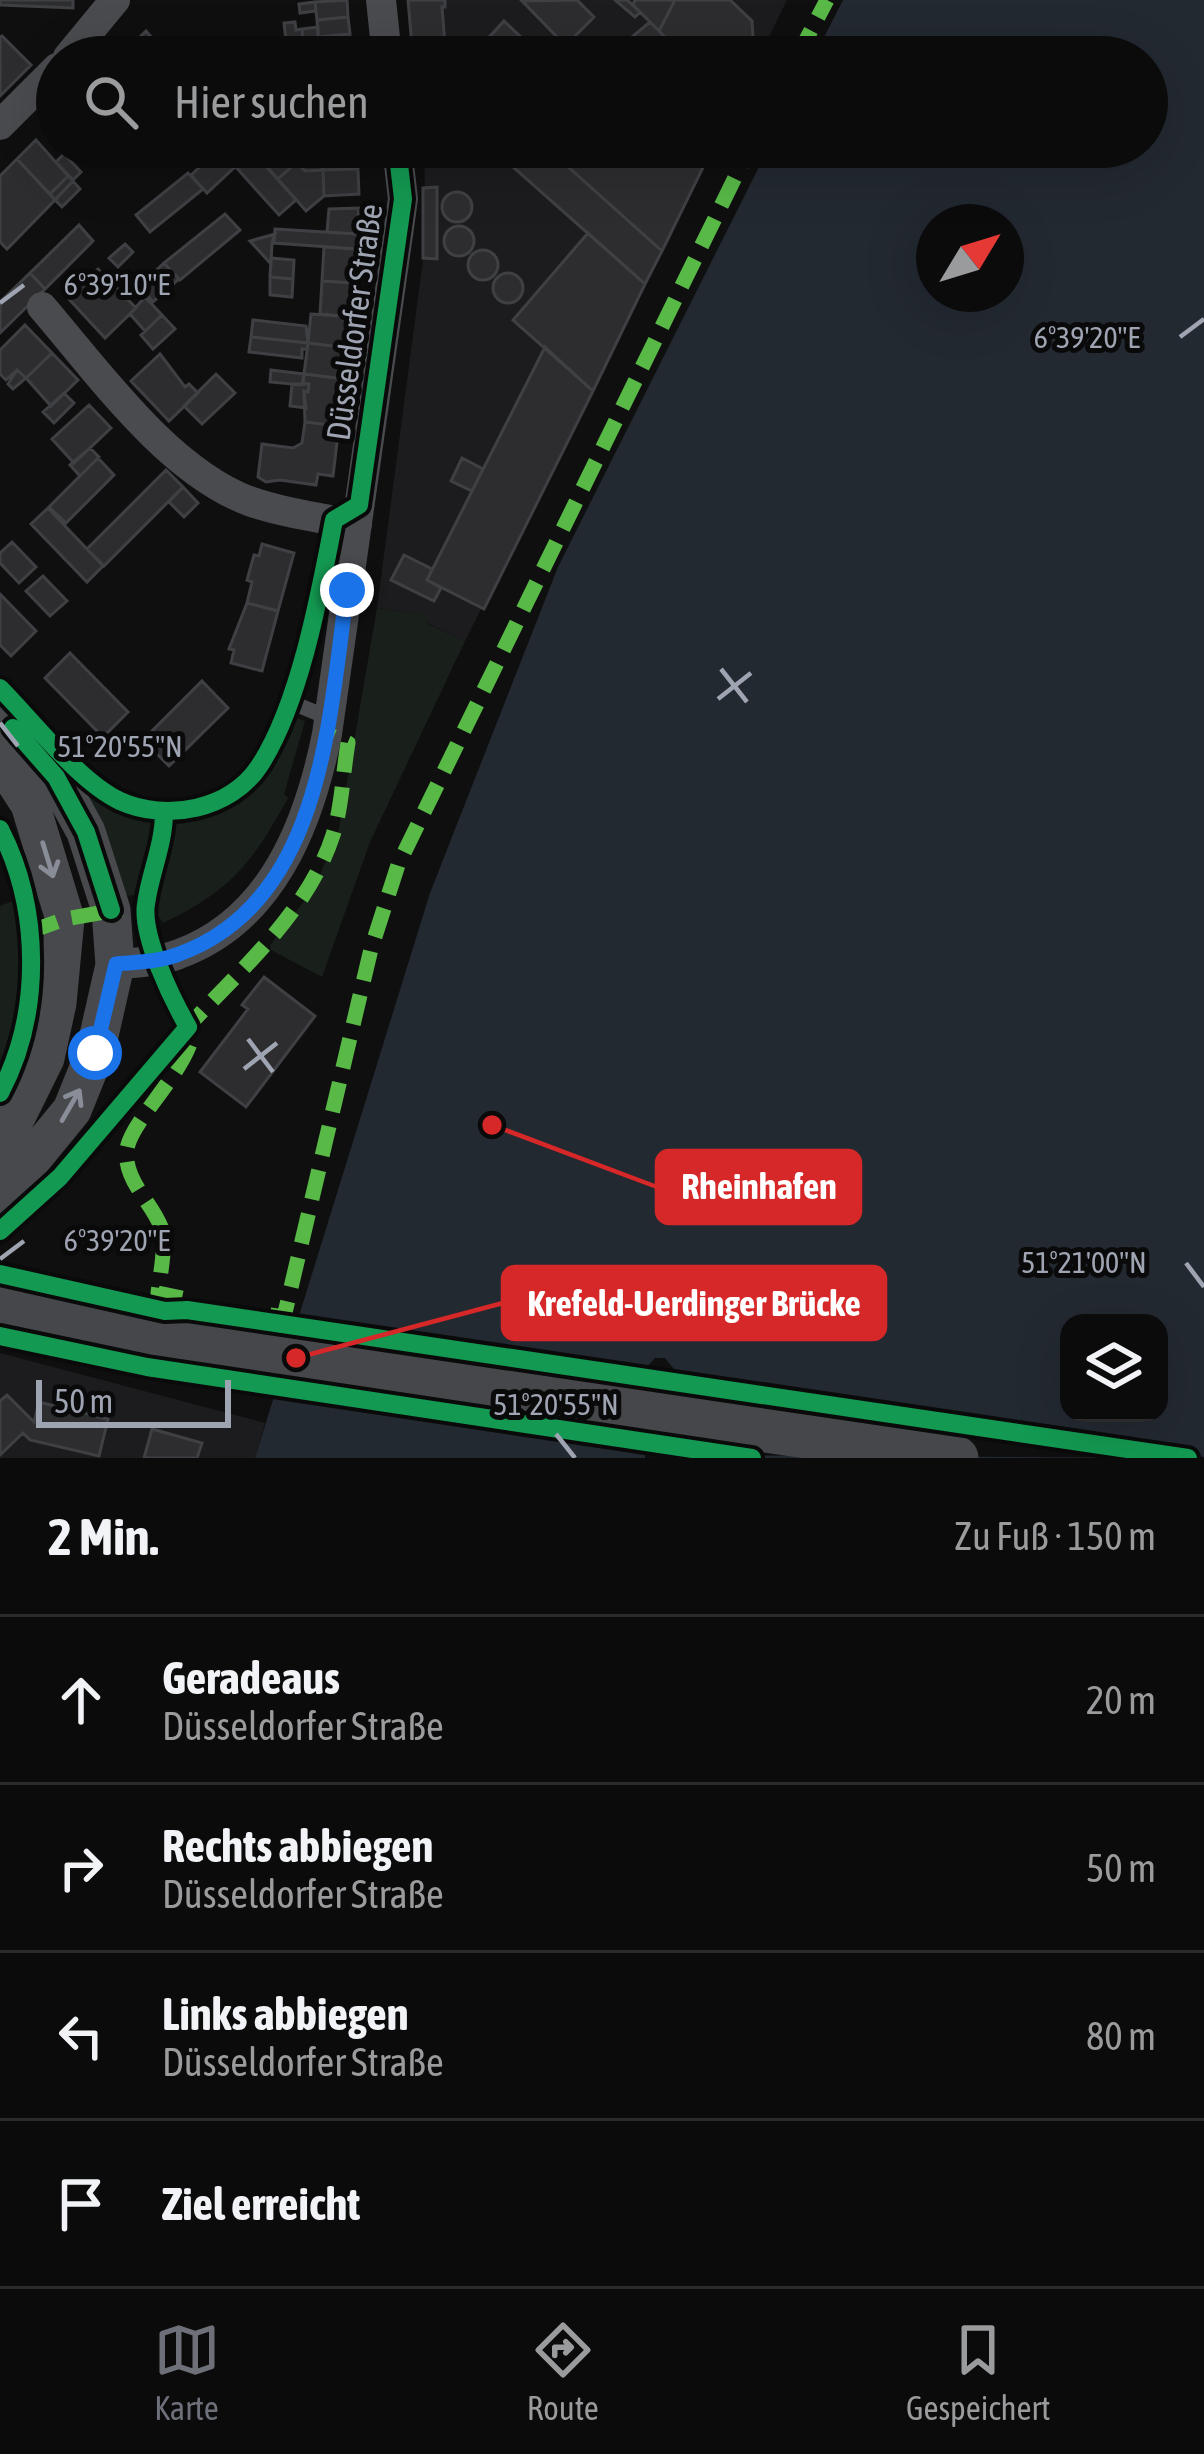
<!DOCTYPE html>
<html lang="de">
<head>
<meta charset="utf-8">
<style>
	body { margin:0; font-family:"Asap Condensed",sans-serif; background:#141415; color:#f1f3f6 }
	.controls { position:absolute; right:36px; bottom:36px; display:grid; overflow:hidden; border-radius:24px; box-shadow:0 12px 48px #0002 }
	.controls button { width:108px; height:108px; display:grid; place-items:center; padding:0; border:0; border-bottom:3px solid #2b2b2d; background:#0b0b0c; color:#f1f3f6; font:60px sans-serif }
	.compass { position:absolute; left:916px; top:204px; width:108px; height:108px; border-radius:50%; background:#0b0b0c; box-shadow:0 12px 48px #0002; rotate:52deg }
	.scale { position:absolute; left:36px; bottom:30px; width:195px; box-sizing:border-box; padding-left:12px; border:6px solid #9fa4b2; border-top:0; font-size:33px; line-height:42px; white-space:nowrap; color:#9fa4b2; -webkit-text-stroke:9px #0a0a0b; paint-order:stroke }
	.stop { position:absolute; width:36px; height:36px; margin:-27px; border:9px solid #1a73e8; border-radius:50%; background:#fff }
	.stop.end { background:#1a73e8; border-color:#fff; box-shadow:0 3px 12px #0008 }
	.list { margin:0; padding:0; list-style:none }
	h2 { display:flex; justify-content:space-between; align-items:center; height:156px; margin:0; padding:0 48px; font-size:51px }
	h2 small { font-size:39px; font-weight:400; color:#9a9b9d }
	.list li { display:grid; grid-template-columns:78px 1fr auto; gap:36px; align-items:center; box-sizing:border-box; height:168px; padding:0 48px; border-top:3px solid #2b2b2d }
	.list b { display:block; font-size:45px; white-space:nowrap }
	.list p { margin:0; font-size:39px; white-space:nowrap; color:#9a9b9d }
	.list em { font-size:39px; font-style:normal; color:#9a9b9d }
	.icon { flex:none; width:66px; height:66px; fill:none; stroke:currentColor; stroke-width:2; stroke-linecap:round; stroke-linejoin:round }
	.map { position:relative; flex:none; width:1204px; height:1458px; overflow:hidden }
	.search { position:absolute; background:#0b0b0c; box-shadow:0 12px 48px #0002; left:36px; right:36px; top:36px; height:132px; display:flex; align-items:center; gap:30px; box-sizing:border-box; padding:0 42px; border-radius:66px; color:#9a9b9d; font-size:45px }
	.sheet { height:828px; background:#0b0b0c }
	nav { display:flex; justify-content:space-around; align-items:center; box-sizing:border-box; height:168px; border-top:3px solid #2b2b2d; background:#0b0b0c; font-size:33px; color:#9a9b9d }
	nav a { display:grid; justify-items:center; gap:6px }
	nav .on { color:#6d7079 }
	.map>svg:first-child { display:block }
	.built { fill:#1c1c1e }
	.green { fill:#19201b }
	.water { fill:#232931; fill-rule:evenodd }
	.pier { fill:#0f0f10 }
	.building { fill:#2d2d2f; stroke:#3e4044; stroke-width:3 }
	.lines { fill:none; stroke-linecap:round; stroke-linejoin:round }
	.service { stroke:#4a4b4f; stroke-width:15 }
	.minor { stroke:#4a4b4f; stroke-width:30 }
	.secondary { stroke:#48494c; stroke-width:39 }
	.primary { stroke:#46474b; stroke-width:45 }
	.quiet { stroke:#58b947; stroke-width:15; stroke-dasharray:30 15; stroke-linecap:butt }
	.cycleway-casing { stroke:#0a0a0b; stroke-width:26 }
	.cycleway { stroke:#139951; stroke-width:18 }
	.oneway { stroke:#898d98 }
	.route { stroke:#1a73e8; stroke-width:15 }
	.ticks { fill:none; stroke:#9fa4b2; stroke-width:4.5 }
	.labels { text-anchor:middle; dominant-baseline:central; stroke-width:10; stroke-linejoin:round; paint-order:stroke }
	.street-label { font-size:33px; fill:#9fa4b2; stroke:#0a0a0b }
	.ticks-label { font-size:30px; text-anchor:middle; fill:#9fa4b2; stroke:#0a0a0b; stroke-width:10; stroke-linejoin:round; paint-order:stroke }
	.leader { fill:none; stroke:#d62828; stroke-width:4.5 }
	.callout-dot { fill:#d62828; stroke:#0a0a0b; stroke-width:4.5 }
	.callout { fill:#d62828; stroke:#d62828; stroke-width:4.5 }
	.callout-label { font-size:36px; text-anchor:middle; font-weight:bold; fill:#fff }
</style>
</head>
<body>
<div class="map">
<svg width="1204" height="1458" viewBox="0 0 1204 1458">
	<rect width="100%" height="100%" fill="#0f0f10"/>
	<path class="built" d="M408,0h379l-28,57h-346z
		M424,147h290l-249,494 -40,-19 1,-7 -49,-7 49,-371z
		M0,1353l265,70 -10,35h-255z"/>
	<path class="green" d="M377,608l49,7v8l39,18 -95,201 -48,135 -51,-27 -1,-5 45,-58 24,-58z
		M287,714l18,7 -21,73 4,4c-36,65 -56,92 -125,125l-13,-20 18,-70 9,-16c67,-16 84,-42 110,-103z
		M85,783l39,25 27,10 4,20 -14,57 -22,1 -44,-106z
		M15,900c9,60 8,115 -15,172v-166z"/>
	<path class="water" d="M843,0h361v1458h-529l-1,-89 -9,-11h-10l-8,9 -2,91h-390l175,-565 128,-326 211,-420h378v-90h-333zM934,222h72v72h-72zM1069,1323h90v90h-90z"/>
	<path class="pier" d="M290,1322l362,54 -1,77 -384,-57z
		M669,1378l535,79v1l-535,-3z"/>
	<path class="building" d="M0,0h73v8l-73,-3z
		M347,0l1,17 -31,3 -2,-18z
		M408,0h37v7h-3l4,50h-33z
		M577,0l17,17 -25,25h-7l-40,-41z
		M615,0h12l13,12 -5,5z
		M635,0h40l-16,31 -26,-26z
		M675,0h55l22,21 1,15 -21,21h-47l-26,-26z
		M315,2l1,9 -16,2 -1,-9z
		M348,17l2,17 -32,3 -1,-17z
		M504,21l38,36h-71z
		M295,22l1,8 6,-1 1,10 -17,2 -2,-18z
		M650,22l35,35h-61l-8,-7z
		M318,27v10l-15,2 -1,-10z
		M146,31l23,26h-49z
		M350,34l2,23h-32l-2,-20z
		M2,36l29,29 -31,31v-59z
		M318,37l-2,12 -21,2 -1,-11z
		M36,140l32,36 -18,18 -33,-35z
		M222,147h27l3,4 -45,42 -16,-18z
		M255,147l4,4 6,-4h17l15,15 -19,17 -27,-30z
		M322,147h35l1,22 -35,1z
		M514,147h32l116,104 -17,33 -141,-125z
		M546,147l97,1 70,-1 -51,104z
		M252,151l44,49 -17,15 -44,-49z
		M64,154l17,18 -8,8 -17,-18z
		M317,154l6,16 -18,1 -11,-12v-4z
		M17,159l38,41 -48,49 -7,-7v-66z
		M297,162l8,9 18,-1 1,26 -18,15 -28,-32z
		M358,169l1,25 -35,2 -1,-26z
		M188,173l15,16 -53,43 -14,-17z
		M68,176l5,5 -18,19 -5,-6z
		M73,181l7,8 -18,18 -7,-7z
		M437,187v72l-14,-1v-70z
		M442 207a15 15 0 1 1 30 0a15 15 0 1 1-30 0Z
		M359,208l-2,26 -30,-2 2,-23z
		M225,214l15,16 -60,50 -16,-17z
		M79,225l14,16 -48,48 -15,-16z
		M444 241a15 15 0 1 1 30 0a15 15 0 1 1-30 0Z
		M275,229l82,5v15l-83,-6z
		M588,233l57,51 -52,107 -80,-71z
		M275,234l-3,9 -1,21 -21,-23z
		M125,244l8,8 -15,15 -9,-9z
		M324,247l33,2 -3,34 -32,-2z
		M468 265a15 15 0 1 1 30 0a15 15 0 1 1-30 0Z
		M271,258l23,2 -1,19 -23,-2z
		M164,263l15,16 -26,23 -14,-16z
		M98,269l38,39 -31,30 -37,-40z
		M493 288a15 15 0 1 1 30 0a15 15 0 1 1-30 0Z
		M30,273l15,16 -45,44v-31z
		M270,277l23,2 -1,18 -22,-2z
		M322,281l32,2 -2,34 -32,-3z
		M145,297l17,18 -17,16 -15,-17z
		M311,314l41,3 -3,31 -41,-5z
		M162,315l13,14 -22,20 -12,-14z
		M253,320l53,6 2,17 -57,-6z
		M25,325l27,28 -26,25 -9,-8 -11,10 -6,-6v-24z
		M251,337l57,6 -1,6h-5v9l-53,-6z
		M308,343l41,5 -4,31 -41,-5z
		M545,347l48,44 -109,218 -57,-29z
		M52,353l26,27 -27,26 -25,-28z
		M160,354l25,33 4,-3 9,9 -29,28 -38,-40z
		M17,370l9,8 -13,11 -5,-5z
		M271,370l33,4 -2,11 -32,-3z
		M216,374l19,19 -33,31 -18,-18z
		M304,374l41,5 -6,47 -34,-4 -1,-31 4,1 1,-8 -6,-1z
		M292,384h17l-1,8 -4,-1 2,17 -16,-2z
		M64,393l10,10 -20,20 -11,-11z
		M89,405l22,23 -37,35 -22,-24z
		M305,422l34,4 -6,50 -15,-2 -2,11 -36,-5 -14,2 -8,-5 4,-33 31,4 9,-5z
		M90,448l9,9 -19,19 -10,-11z
		M98,458l16,17 -48,48 -17,-16z
		M462,458l21,11 -11,22 -21,-10z
		M166,470l17,17 -79,79 -17,-17z
		M183,487l15,16 -14,14 -15,-15z
		M48,508l55,58 -16,16 -56,-58z
		M12,542l24,25 -17,16 -19,-20v-10z
		M262,544l32,9 -16,58 -31,-8 5,-21 -5,-2 7,-25 5,1z
		M404,555l28,14 -5,11 14,8 -7,13 -43,-21z
		M43,576l24,25 -17,15 -24,-25z
		M0,594l36,37 -25,25 -11,-11z
		M247,603l31,8 -16,60 -31,-8 3,-13 -5,-1z
		M70,653l58,59 -25,25 -58,-59z
		M202,681l26,27 -59,58 -26,-26z
		M264,977l51,39 -69,91 -46,-35 48,-63 -6,-4z
		M7,1395l27,27 5,-20 69,17 -9,37 -69,-16 -7,-7 -23,22v-54z
		M152,1429l50,14 -5,15h-53z"/>
	<g class="lines">
		<path class="service" d="M288,701l41,17"/>
		<path class="minor" d="M381,0l6,57
			M68,57l47,-57
			M0,125l57,-57
			M42,307c56,65 125,163 207,194 34,12 72,17 108,24
			M115,965c22,-3 44,-3 64,-11 93,-34 130,-130 148,-220l76,-535 -6,-52"/>
		<path class="secondary" d="M0,713l56,64 30,55 25,78 4,55 -20,88 -23,57 -72,88
			M0,758l30,46 35,115 -8,84 -12,55 -45,91"/>
		<path class="primary" d="M0,1306l182,38 774,114"/>
		<path class="quiet" d="M797,57l30,-57
			M29,932l36,-13 57,-10
			M182,1033c55,-61 125,-118 151,-198 9,-29 10,-63 15,-92l-21,-9
			M182,1298l-24,-5c2,-19 9,-49 3,-66 -10,-26 -38,-47 -34,-78 4,-28 57,-75 66,-115
			M270,1315l14,2 87,-368 27,-84 352,-718"/>
		<g class="cycleway-casing">
			<path id="cycleway" d="M0,688c33,33 78,93 120,113 46,21 111,9 140,-36 40,-62 60,-172 74,-245l25,-15 44,-306 -6,-52
				M13,728l43,49 30,55 25,78
				M0,829c41,80 42,185 0,264
				M0,1231l60,-54 128,-150c-16,-28 -47,-91 -42,-123 4,-31 18,-59 18,-92
				M0,1274l165,37 22,-1 1001,148
				M0,1336l147,31 605,91"/>
		</g>
		<use href="#cycleway" class="cycleway"/>
	</g>
	<defs><path id="oneway-shaft" d="M-6 0H5M1.5-3L5.5 0L1.5 3" fill="none" stroke-width="1.6" stroke-linecap="round" stroke-linejoin="round" transform="scale(3)"/></defs>
	<g class="oneway">
		<use href="#oneway-shaft" transform="translate(48 860) rotate(73)"/>
		<use href="#oneway-shaft" transform="translate(71 1105) rotate(-60)"/>
	</g>
	<g class="lines">
		<path class="route" d="M95,1053l21,-89c21,-2 43,-2 63,-10 144,-52 150,-236 168,-364"/>
	</g>
	<path class="ticks" d="M0,303l24,-18M1180,337l24,-18M721,669l26,33M718,699l33,-26M0,723l18,23M248,1039l25,33M244,1069l33,-26M0,1259l24,-18M1186,1263l18,24M556,1434l19,24"/>
	<g class="labels">
		<g class="street-label">
			<text transform="translate(354 322) rotate(-82)">Düsseldorfer Straße</text>
		</g>
	</g>
	<g class="ticks-label">
		<text x="117" y="295">6°39'10"E</text>
		<text x="1087" y="348">6°39'20"E</text>
		<text x="120" y="757">51°20'55"N</text>
		<text x="117" y="1251">6°39'20"E</text>
		<text x="1084" y="1273">51°21'00"N</text>
		<text x="556" y="1415">51°20'55"N</text>
	</g>
	<path class="leader" d="M492 1125L657 1187M296 1358L503 1303"/>
	<g class="callout-dot">
		<circle cx="492" cy="1125" r="12"/>
		<circle cx="296" cy="1358" r="12"/>
	</g>
	<g class="callout">
		<rect x="657" y="1151" width="203" height="72" rx="12"/>
		<rect x="503" y="1267" width="382" height="72" rx="12"/>
	</g>
	<g class="callout-label">
		<text x="759" y="1199">Rheinhafen</text>
		<text x="694" y="1316">Krefeld-Uerdinger Brücke</text>
	</g>
</svg>
<div class="controls">
<button><svg class="icon" aria-label="layers" viewBox="0 0 24 24"><path d="M12 4l9 5-9 5-9-5zM3 14l9 5 9-5"/></svg></button>
</div>
<svg class="compass" viewBox="-18 -18 36 36"><path d="M0-13l5 13h-10z" fill="#e53935"/><path d="M0 13l5-13h-10z" fill="#9a9b9d"/></svg>
<div class="scale">50 m</div>
<div class="stop" style="left:95px;top:1053px"></div>
<div class="stop end" style="left:347px;top:590px"></div>
<div class="search"><svg class="icon" aria-label="search" viewBox="0 0 24 24"><circle cx="10" cy="10" r="6"/><path d="M15 15l6 6"/></svg>Hier suchen</div>
</div>
<section class="sheet">
<h2>2 Min.<small>Zu Fuß · 150 m</small></h2>
<ul class="list">
<li><svg class="icon" aria-label="ahead" viewBox="0 0 24 24"><path d="M12 20V5M6 11l6-6 6 6"/></svg><div><b>Geradeaus</b><p>Düsseldorfer Straße</p></div><em>20 m</em></li>
<li><svg class="icon" aria-label="right" viewBox="0 0 24 24"><path d="M7 20v-9h11M14 6l5 5-5 5"/></svg><div><b>Rechts abbiegen</b><p>Düsseldorfer Straße</p></div><em>50 m</em></li>
<li><svg class="icon" aria-label="left" viewBox="0 0 24 24"><path d="M17 20v-9H6M10 6l-5 5 5 5"/></svg><div><b>Links abbiegen</b><p>Düsseldorfer Straße</p></div><em>80 m</em></li>
<li><svg class="icon" aria-label="arrive" viewBox="0 0 24 24"><path d="M6 21V4h12l-3 4 3 4H6"/></svg><div><b>Ziel erreicht</b></div></li>
</ul>
</section>
<nav>
<a class="on"><svg class="icon" aria-label="map" viewBox="0 0 24 24"><path d="M3 6l6-2 6 2 6-2v14l-6 2-6-2-6 2zM9 4v14M15 6v14"/></svg>Karte</a>
<a><svg class="icon" aria-label="directions" viewBox="0 0 24 24"><path d="M12 3l9 9-9 9-9-9zM9 14v-3h6M13 9l2 2-2 2"/></svg>Route</a>
<a><svg class="icon" aria-label="saved" viewBox="0 0 24 24"><path d="M7 4h10v16l-5-4-5 4z"/></svg>Gespeichert</a>
</nav>
</body>
</html>
